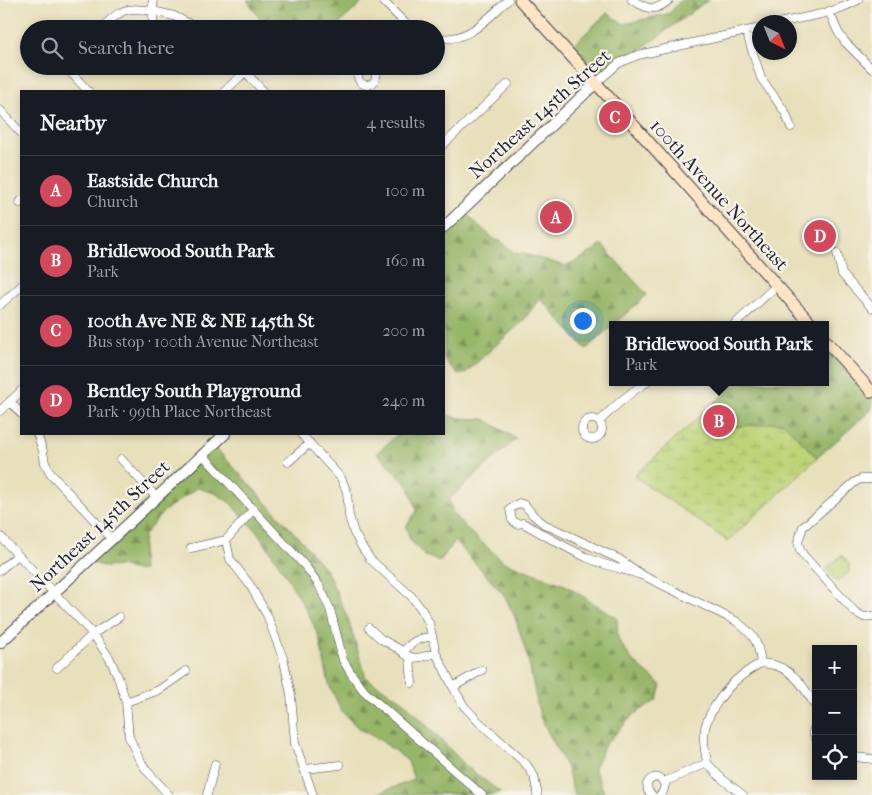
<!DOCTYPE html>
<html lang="en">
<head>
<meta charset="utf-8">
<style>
	body { margin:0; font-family:"IM FELL French Canon",serif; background:#20242c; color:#f1f3f6 }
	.controls { position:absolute; right:15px; bottom:15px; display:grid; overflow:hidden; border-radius:0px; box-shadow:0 2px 8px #0003 }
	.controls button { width:45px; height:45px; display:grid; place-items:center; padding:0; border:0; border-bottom:1px solid #363941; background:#171b24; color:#f1f3f6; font:25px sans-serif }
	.compass { position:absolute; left:752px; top:15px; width:45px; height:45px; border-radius:50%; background:#171b24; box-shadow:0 2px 8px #0003; rotate:137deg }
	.you { position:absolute; left:582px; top:320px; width:18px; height:18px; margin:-12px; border:4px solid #fff; border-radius:50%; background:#1a73e8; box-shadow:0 0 0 8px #1a73e833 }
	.badge { display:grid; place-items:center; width:32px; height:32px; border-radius:50%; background:#d1495b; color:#fff; font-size:16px; font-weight:700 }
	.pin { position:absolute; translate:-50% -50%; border:2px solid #fff; box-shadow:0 1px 5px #0006 }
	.popup { position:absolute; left:609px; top:321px; width:220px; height:65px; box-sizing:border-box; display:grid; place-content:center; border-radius:0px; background:#171b24; filter:drop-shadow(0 1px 4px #0005); font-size:16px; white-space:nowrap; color:#9ea1a6 }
	.popup b { font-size:19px; color:#f1f3f6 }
	.popup::after { content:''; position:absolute; left:50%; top:100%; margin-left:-10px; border:10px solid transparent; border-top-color:#171b24 }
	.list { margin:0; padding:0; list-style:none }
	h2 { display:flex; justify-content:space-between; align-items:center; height:65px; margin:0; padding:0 20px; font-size:21px }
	h2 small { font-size:16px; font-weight:400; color:#9ea1a6 }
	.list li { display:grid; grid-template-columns:32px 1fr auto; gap:15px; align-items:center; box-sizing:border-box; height:70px; padding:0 20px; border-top:1px solid #363941 }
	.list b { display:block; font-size:19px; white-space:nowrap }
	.list p { margin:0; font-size:16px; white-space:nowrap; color:#9ea1a6 }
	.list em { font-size:16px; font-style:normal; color:#9ea1a6 }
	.icon { flex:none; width:28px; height:28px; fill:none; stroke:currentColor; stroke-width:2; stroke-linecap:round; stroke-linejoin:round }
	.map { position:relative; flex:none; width:872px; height:795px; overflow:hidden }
	.search { position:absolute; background:#171b24; box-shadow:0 2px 8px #0003; left:20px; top:20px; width:425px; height:55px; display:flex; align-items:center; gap:12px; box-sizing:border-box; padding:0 18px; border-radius:28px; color:#9ea1a6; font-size:19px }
	.panel { position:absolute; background:#171b24; box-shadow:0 2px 8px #0003; left:20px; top:90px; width:425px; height:345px; border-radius:0px }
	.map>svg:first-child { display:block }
	.forest { fill:url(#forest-firs); stroke:#5c6c52 }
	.wetland { fill:url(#wetland-marsh); stroke:#707b5a }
	.park { fill:url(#park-tufts); stroke:#707b5a }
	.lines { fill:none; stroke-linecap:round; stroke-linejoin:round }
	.minor-casing { stroke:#403e4e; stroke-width:9 }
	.tertiary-casing { stroke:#403e4e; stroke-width:12 }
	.secondary-casing { stroke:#403e4e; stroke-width:13 }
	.minor { stroke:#fff; stroke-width:8 }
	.tertiary { stroke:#fff; stroke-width:10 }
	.secondary { stroke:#fde5c5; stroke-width:11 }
	.labels { text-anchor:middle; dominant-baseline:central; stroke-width:4.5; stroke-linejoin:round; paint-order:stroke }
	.street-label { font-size:19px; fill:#22223b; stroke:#f7f3e8 }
</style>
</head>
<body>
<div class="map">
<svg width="872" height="795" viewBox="0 0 872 795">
	<defs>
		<pattern id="forest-firs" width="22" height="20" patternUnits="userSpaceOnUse" patternTransform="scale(1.25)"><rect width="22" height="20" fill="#96b668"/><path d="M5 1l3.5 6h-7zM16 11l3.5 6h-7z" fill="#7a9457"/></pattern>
		<pattern id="wetland-marsh" width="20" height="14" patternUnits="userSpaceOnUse" patternTransform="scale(1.25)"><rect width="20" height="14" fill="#bdd478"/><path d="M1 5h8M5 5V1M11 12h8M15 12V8" fill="none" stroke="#a2b669"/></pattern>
		<pattern id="park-tufts" width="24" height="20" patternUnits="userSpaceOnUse" patternTransform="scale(1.25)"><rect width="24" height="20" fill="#bdd478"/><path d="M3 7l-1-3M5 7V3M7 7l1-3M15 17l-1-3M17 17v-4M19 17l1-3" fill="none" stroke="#a2b669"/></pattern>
	</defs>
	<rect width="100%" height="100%" fill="#f7f3e8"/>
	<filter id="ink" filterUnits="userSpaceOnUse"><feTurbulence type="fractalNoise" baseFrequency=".02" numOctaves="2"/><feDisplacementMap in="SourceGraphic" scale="10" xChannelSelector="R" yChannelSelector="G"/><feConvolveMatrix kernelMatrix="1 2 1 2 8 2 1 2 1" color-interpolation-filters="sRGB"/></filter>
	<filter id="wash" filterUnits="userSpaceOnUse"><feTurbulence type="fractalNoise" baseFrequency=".0096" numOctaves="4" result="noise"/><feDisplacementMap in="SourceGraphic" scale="20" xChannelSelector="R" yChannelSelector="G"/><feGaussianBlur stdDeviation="1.12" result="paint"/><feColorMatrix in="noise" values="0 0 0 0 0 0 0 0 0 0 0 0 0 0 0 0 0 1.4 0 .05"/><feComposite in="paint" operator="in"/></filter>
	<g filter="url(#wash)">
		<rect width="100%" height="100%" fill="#e8e0bb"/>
		<path class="forest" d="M247,0h118l-32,29h-62l-8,-6z
			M681,0h27l-112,82 -29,-31 40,-38 17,11 46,-11z
			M462,210l33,30 6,1 13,12 11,1 40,12 19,-9 18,-12 45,50 -61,54 -46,-51 -17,23 -59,53h-6l-14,-15v-132z
			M825,340l47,52v17l-55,49 -34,-36 -50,5 -23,-20 27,-25h88z
			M444,414l14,4 27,1 31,20 -67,60 4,15 18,19 33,29 61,23 52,33 1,21 14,21 29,25 -4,15 -24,15 -28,30 -11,23 11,27h-31l-7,-27 -27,-51 -12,-58 -13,-42 -11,-22 -49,-54 -15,20 -15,-5 -15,-16 -4,-14 11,-15 -8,-24 -32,-34 21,-19h46z
			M213,445l87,94 27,32 21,48 18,59 36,22 65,67 33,25 -6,3 -43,-1 -78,1 41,-15 -6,-19 -25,-19 -25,-14 -16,-16 -13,-28 -10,-47 -10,-22 -23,-40 -28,-42 -29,-31 -14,-9 -18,-5 -34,24 -19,23 -2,24 1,11h-11l-11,-4 -15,1 -19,-6z"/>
		<path class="wetland" d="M710,407l2,2 8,-2c9,5 11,10 13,20l50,-5 34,36 -89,83 -94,-65z"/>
		<path class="park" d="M808,225l15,5 10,7 -8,4 -3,6 -15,-6z
			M720,407c3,1 6,2 8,5 8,8 5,19 -5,23 -8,-5 -15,-10 -19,-19l8,-7z
			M842,555l7,9v8l-12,10 -11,-13z"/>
	</g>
	<g filter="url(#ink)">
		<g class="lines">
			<g class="minor-casing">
				<path id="minor" d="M632,0c16,9 22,13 37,0
					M384,2l23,23 7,4
					M829,11l9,21 7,10 27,27
					M782,22c25,-5 53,-9 76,-22
					M100,29c21,-19 24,-23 53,-18v-11
					M153,29v-18l21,5 26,13
					M746,31l15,47 24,34 6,15
					M436,37c30,8 52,-19 72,-37
					M65,66l23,25
					M240,66l23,25
					M358 76a9 9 0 1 1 18 0a9 9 0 1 1-18 0Z
					M596,83l23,-20 19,-8 122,-27
					M225,91l20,-19
					M0,110l21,23
					M444,144l64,-60
					M20,203l1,-2
					M837,253l5,21 30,34
					M0,305l21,-19
					M734,325l42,-39
					M10,401l11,13
					M0,411l21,-20
					M582 429a10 10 0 1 1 20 0a10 10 0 1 1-20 0Z
					M599,422c15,-16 30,-29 48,-40
					M37,434l6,17 2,12 6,11 60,64
					M301,434l40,44 6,14 2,24 5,17 8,14 8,12 42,38 10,13 7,13 7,30 17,34 11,19 14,15 48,43 8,12 3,15v4
					M203,455l103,112 13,18 11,24 13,51 9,15 12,16 118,104
					M121,459l35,38
					M288,462l22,-19
					M872,479h-11l-6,3 -52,45 -5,15 2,8 4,6 51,56 9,5 8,-1
					M0,536l93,98 17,25 8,18 8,25 3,35 10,22 8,12 22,24
					M226,540l4,19 20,26 17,30 17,46 7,34 4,48 18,52
					M191,548l35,-8 27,-30
					M0,570l18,-15
					M644,576c-18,-6 -38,-10 -56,-18 -22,-10 -44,-23 -65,-35l-6,1 -5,-4 -2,-11 9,-6 6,2 8,10 11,9 75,35 25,17 92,45c18,14 22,19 25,42
					M369,628l12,11 18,10 7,6
					M432,636c-14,3 -19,4 -28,15 6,12 21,5 32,2
					M410,658l2,25
					M57,668l36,-34 26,-17
					M453,687l29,-17
					M126,702l33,-12 27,-19
					M816,723l-3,9 3,7
					M853,755l2,2 17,2
					M707,763c-1,-9 -4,-19 -3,-28 1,-19 18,-41 31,-54 8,-7 17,-13 26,-18 5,1 11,1 16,3 20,7 29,25 39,41
					M707,763l15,16 21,16
					M305,769l35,-4
					M664,782l43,-19
					M207,795l8,-31
					M652,795l-4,-4 -1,-7c3,-6 8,-8 14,-5l4,6 -2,7 -3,3"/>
			</g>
			<g class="tertiary-casing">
				<path id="tertiary" d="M444,227l152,-144
					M0,643l225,-209"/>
			</g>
			<g class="secondary-casing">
				<path id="secondary" d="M520,0l84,92 208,233
					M825,340l47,52"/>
			</g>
			<use href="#minor" class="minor"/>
			<use href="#tertiary" class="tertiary"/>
			<use href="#secondary" class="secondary"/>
		</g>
	</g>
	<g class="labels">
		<g class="street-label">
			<text transform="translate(540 114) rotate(-42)">Northeast 145th Street</text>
			<text transform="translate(719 195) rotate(48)">100th Avenue Northeast</text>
			<text transform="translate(100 526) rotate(-43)">Northeast 145th Street</text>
		</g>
	</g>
</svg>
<div class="controls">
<button>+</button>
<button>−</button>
<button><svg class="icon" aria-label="locate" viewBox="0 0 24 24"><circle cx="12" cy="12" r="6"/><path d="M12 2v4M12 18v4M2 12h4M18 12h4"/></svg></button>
</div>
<svg class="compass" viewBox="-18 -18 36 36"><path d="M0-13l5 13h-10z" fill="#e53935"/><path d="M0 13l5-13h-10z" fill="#9ea1a6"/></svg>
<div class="you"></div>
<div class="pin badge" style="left:556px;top:217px">A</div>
<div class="pin badge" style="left:719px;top:421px">B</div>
<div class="popup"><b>Bridlewood South Park</b>Park</div>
<div class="pin badge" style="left:615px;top:117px">C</div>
<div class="pin badge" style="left:820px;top:236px">D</div>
<div class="search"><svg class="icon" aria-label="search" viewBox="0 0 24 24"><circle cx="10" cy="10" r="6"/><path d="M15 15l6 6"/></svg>Search here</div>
<section class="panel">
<h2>Nearby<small>4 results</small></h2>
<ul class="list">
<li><span class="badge">A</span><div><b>Eastside Church</b><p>Church</p></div><em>100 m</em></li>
<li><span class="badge">B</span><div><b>Bridlewood South Park</b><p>Park</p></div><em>160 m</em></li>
<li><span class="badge">C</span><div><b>100th Ave NE &amp; NE 145th St</b><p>Bus stop · 100th Avenue Northeast</p></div><em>200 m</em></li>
<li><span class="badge">D</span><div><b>Bentley South Playground</b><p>Park · 99th Place Northeast</p></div><em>240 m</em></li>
</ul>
</section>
</div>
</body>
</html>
